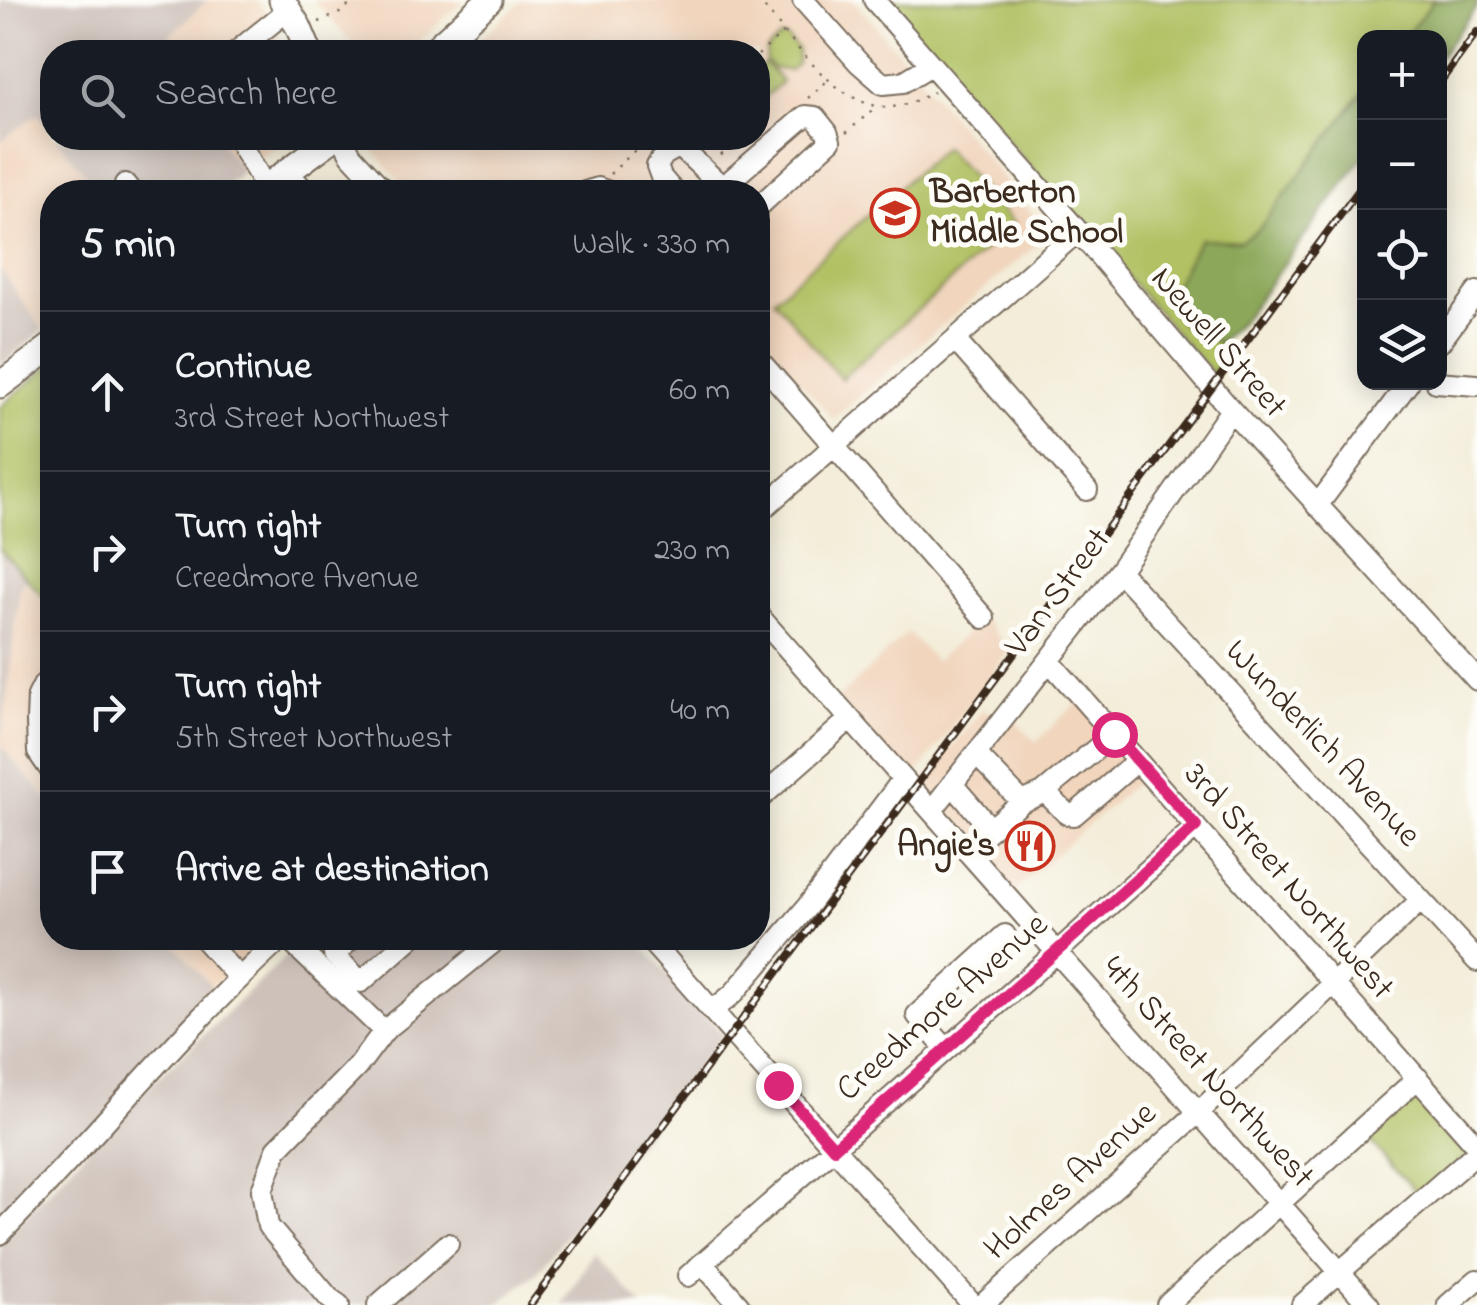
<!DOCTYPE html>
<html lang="en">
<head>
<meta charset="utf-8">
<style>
	body { margin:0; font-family:"Indie Flower",sans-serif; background:#242831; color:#f1f3f6 }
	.controls { position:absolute; right:30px; top:30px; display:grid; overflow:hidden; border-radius:20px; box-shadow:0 5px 25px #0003 }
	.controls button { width:90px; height:90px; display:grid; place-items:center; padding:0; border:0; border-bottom:2px solid #363941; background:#171b24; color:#f1f3f6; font:50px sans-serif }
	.stop { position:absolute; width:30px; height:30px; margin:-22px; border:8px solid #db2777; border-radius:50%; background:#fff }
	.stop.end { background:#db2777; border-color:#fff; box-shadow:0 2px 10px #0008 }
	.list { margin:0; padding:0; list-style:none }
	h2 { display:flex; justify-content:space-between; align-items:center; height:130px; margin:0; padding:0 40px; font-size:42px }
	h2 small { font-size:32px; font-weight:400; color:#9ea1a6 }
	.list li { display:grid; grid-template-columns:65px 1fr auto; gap:30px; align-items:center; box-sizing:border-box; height:160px; padding:0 40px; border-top:2px solid #363941 }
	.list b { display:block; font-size:38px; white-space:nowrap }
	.list p { margin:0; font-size:32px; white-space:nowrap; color:#9ea1a6 }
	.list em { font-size:32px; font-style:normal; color:#9ea1a6 }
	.icon { flex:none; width:55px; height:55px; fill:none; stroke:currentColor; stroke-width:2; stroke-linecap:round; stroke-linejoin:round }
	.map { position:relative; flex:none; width:1477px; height:1305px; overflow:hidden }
	.search { position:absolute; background:#171b24; box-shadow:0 5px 25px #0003; left:40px; top:40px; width:730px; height:110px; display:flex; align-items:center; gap:25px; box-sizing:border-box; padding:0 35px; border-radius:40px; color:#9ea1a6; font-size:38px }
	.panel { position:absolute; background:#171b24; box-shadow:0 5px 25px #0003; left:40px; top:180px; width:730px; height:770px; border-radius:40px }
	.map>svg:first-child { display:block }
	.built { fill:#f1d5bd }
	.industrial { fill:#cec1ba }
	.green { fill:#b1c164; stroke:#767641; stroke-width:2.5 }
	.forest { fill:#8ca75a; stroke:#64683c; stroke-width:2.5 }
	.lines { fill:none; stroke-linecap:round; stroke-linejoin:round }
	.minor-casing { stroke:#7b6e5f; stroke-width:24 }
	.major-casing { stroke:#7b6e5f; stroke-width:29 }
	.path { stroke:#7b6e5f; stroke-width:2.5; stroke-dasharray:2.5 8; stroke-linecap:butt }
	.minor { stroke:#fff; stroke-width:20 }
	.major { stroke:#fff; stroke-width:25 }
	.rail-casing { stroke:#3b2a1e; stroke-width:8 }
	.rail { stroke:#fdfcf7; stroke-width:4; stroke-dasharray:11; stroke-linecap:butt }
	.route { stroke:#db2777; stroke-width:12 }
	.labels { text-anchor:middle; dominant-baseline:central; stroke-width:10; stroke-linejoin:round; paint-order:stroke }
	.poi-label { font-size:35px; font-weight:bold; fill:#3b2a1e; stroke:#fdfcf7; text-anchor:start }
	.street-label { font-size:35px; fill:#3b2a1e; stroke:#fdfcf7 }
</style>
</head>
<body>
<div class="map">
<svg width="1477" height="1305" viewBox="0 0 1477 1305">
	<rect width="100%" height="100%" fill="#fdfcf7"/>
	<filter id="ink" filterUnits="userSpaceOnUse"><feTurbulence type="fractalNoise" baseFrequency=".01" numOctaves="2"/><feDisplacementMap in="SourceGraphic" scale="20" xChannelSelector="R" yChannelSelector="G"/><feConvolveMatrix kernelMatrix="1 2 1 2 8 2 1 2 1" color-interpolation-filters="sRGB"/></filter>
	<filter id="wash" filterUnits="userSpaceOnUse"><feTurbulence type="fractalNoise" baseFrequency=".0048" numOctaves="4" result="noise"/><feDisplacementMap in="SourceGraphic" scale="40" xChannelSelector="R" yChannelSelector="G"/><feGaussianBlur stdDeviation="2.25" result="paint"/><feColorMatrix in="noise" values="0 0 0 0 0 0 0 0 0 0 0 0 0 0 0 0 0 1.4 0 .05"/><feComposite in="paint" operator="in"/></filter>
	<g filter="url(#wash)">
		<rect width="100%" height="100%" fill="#f3edd9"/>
		<path class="built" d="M208,0h48l9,11 23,41h-136z
			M313,0h151l-56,52h-47z
			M523,0h330l59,68 137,166 -216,185 -75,-86v-141h-124l-8,-8 -11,8h-206l-40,-47 8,-7h381v-86h-292z
			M37,114l15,19v5h4l44,54h-48v131l-9,7 -43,-61v-127z
			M217,138h70l-44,33z
			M25,580l27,30v195l-51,-59 19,-160z
			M984,618l25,33 -100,134 -75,-83 74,-70 27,29z
			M1082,698l66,74 -141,125 -91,-104 67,-84 17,13 7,-9 29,29z
			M169,938h98l-56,48z"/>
		<path class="industrial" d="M0,0h208l-56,52h-100v81l-15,-19 -37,28z
			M56,138h161l26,33 -25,21h-118z
			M0,269l43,61 -43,37z
			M0,549l27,28 -7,9 -19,160 51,59v133h117l42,48 8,12 -219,236z
			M305,938h330l88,96 -185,238 -41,33h-497v-62l117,-126z
			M594,1252l48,53h-80z"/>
		<path class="green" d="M884,0h550l-29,37 -41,1v52l-106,140 -18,11 -40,-2 -33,59c6,17 15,30 32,38 13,5 19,4 28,17l-15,21z
			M781,37l6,1 11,12 -1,14 -8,7 -16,-3 -7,-7 1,-11z
			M765,63l17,19 -22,19 -2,-2v-29z
			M944,147l70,77 -173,155 -67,-80z
			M52,363v243l-52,-57v-142z
			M1418,1078l59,68 -56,51 -61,-66z"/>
		<path class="forest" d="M1434,0h43v6l-37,50v-18l-35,-1z
			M1364,90v66l-123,166 -22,20c-28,-9 -42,-15 -52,-44l33,-59 40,2 18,-11z"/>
	</g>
	<g filter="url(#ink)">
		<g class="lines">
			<g class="minor-casing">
				<path id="minor" d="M803,0l56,63 24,21 20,-2 28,-17
					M874,0l204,231 153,179 246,270
					M236,52l52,-42
					M237,138l21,36 6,16
					M342,138l9,17 34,37
					M287,172l19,20
					M125,184l6,8
					M585,192l13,-4 11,4
					M674,192l-13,-15 -4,-11 7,-11 14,-8 4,2 46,43
					M728,192l1,-8 3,-5 73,-63 10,1 12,15 3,9 -72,66
					M955,340l132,150
					M1440,342l37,-50
					M758,359l226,259
					M1436,382l41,3
					M1317,506l92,-124
					M758,513l320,-282
					M1119,571l358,390
					M758,615l611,690
					M1050,662l427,484
					M52,677l-8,7 -6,12 -1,25 1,31 14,20
					M976,754l46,48
					M952,784l39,45
					M1045,792l22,22 7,1 63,-54
					M758,800l92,-81
					M932,810l187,-239 112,-161
					M966,850l56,-48 21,-9 71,-59
					M203,938l36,40
					M287,938l97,93
					M352,938l-18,17 27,27 50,-44
					M648,938l325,367
					M712,1011l21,-17 74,-87 96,-128
					M946,1049l-29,-34 88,-80
					M0,1234c96,-98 181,-204 282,-296
					M703,1264l36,41
					M688,1276l368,-323 140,-126
					M339,1305l-10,-7 -61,-72 -6,-36 15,-41 80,-82 27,-36 115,-93
					M378,1305l70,-61
					M982,1305l216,-192 223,-213
					M1167,1305l251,-227
					M1302,1305l175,-153
					M1448,1305l29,-25"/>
			</g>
			<g class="major-casing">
				<path id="major" d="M282,0l16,26 11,26
					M432,52l57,-52
					M260,192l73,-54
					M0,385l52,-39"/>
			</g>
			<path class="path" d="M758,0c33,37 78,108 131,107 16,0 31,-8 45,-15
				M319,22l23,-10 13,-12
				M758,55l26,-23
				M808,98l20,-18
				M758,116l8,11
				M846,133l31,-27
				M707,138l19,21
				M610,174l38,-36"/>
			<use href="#minor" class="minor"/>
			<use href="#major" class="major"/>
			<g class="rail-casing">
				<path id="rail" d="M1440,82l37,-50
					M530,1305l834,-1122"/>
			</g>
			<use href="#rail" class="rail"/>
		</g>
	</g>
	<g class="lines" filter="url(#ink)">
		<path class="route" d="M778,1085l56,63 222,-196 140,-126 -82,-92"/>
	</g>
	<defs>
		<g id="school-ring" transform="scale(2.5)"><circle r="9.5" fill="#fdfcf7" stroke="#c8321e" stroke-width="1.5"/><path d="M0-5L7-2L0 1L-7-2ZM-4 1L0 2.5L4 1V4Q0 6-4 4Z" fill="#c8321e"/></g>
		<g id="restaurant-ring" transform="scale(2.5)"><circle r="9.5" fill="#fdfcf7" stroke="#c8321e" stroke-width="1.5"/><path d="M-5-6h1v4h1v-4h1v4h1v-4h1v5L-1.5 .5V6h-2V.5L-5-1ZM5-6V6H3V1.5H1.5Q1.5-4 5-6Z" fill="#c8321e"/></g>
	</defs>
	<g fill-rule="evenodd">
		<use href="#school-ring" x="895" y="213"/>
		<use href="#restaurant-ring" x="1030" y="846"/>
	</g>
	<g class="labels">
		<g class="poi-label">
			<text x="930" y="193">Barberton<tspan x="930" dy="40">Middle School</tspan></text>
			<text x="995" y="846" text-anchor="end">Angie's</text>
		</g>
		<g class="street-label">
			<text transform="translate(1218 343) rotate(49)">Newell Street</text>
			<text transform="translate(1059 593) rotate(-53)">Van Street</text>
			<text transform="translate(1322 744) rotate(47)">Wunderlich Avenue</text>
			<text transform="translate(1288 882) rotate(49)">3rd Street Northwest</text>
			<text transform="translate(943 1008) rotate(-41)">Creedmore Avenue</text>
			<text transform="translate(1207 1073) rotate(48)">4th Street Northwest</text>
			<text transform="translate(1071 1182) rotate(-42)">Holmes Avenue</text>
		</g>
	</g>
</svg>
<div class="controls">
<button>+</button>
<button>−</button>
<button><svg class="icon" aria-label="locate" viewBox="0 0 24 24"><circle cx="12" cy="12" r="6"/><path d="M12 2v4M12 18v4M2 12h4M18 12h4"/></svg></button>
<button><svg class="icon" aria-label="layers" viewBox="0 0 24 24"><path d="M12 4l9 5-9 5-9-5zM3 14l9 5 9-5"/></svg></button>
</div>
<div class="stop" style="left:1114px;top:734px"></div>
<div class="stop end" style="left:778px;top:1085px"></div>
<div class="search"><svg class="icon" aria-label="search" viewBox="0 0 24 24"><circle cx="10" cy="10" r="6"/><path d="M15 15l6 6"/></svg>Search here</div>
<section class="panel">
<h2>5 min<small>Walk · 330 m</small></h2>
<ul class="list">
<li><svg class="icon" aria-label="ahead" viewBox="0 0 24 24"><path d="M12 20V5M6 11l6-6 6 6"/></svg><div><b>Continue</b><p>3rd Street Northwest</p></div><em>60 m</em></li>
<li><svg class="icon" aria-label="right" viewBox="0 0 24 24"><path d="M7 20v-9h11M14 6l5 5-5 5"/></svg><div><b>Turn right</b><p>Creedmore Avenue</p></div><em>230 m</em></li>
<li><svg class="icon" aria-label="right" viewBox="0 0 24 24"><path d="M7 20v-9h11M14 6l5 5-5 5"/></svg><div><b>Turn right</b><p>5th Street Northwest</p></div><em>40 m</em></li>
<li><svg class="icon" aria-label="arrive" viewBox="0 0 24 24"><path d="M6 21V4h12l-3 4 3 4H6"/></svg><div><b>Arrive at destination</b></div></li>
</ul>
</section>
</div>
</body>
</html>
